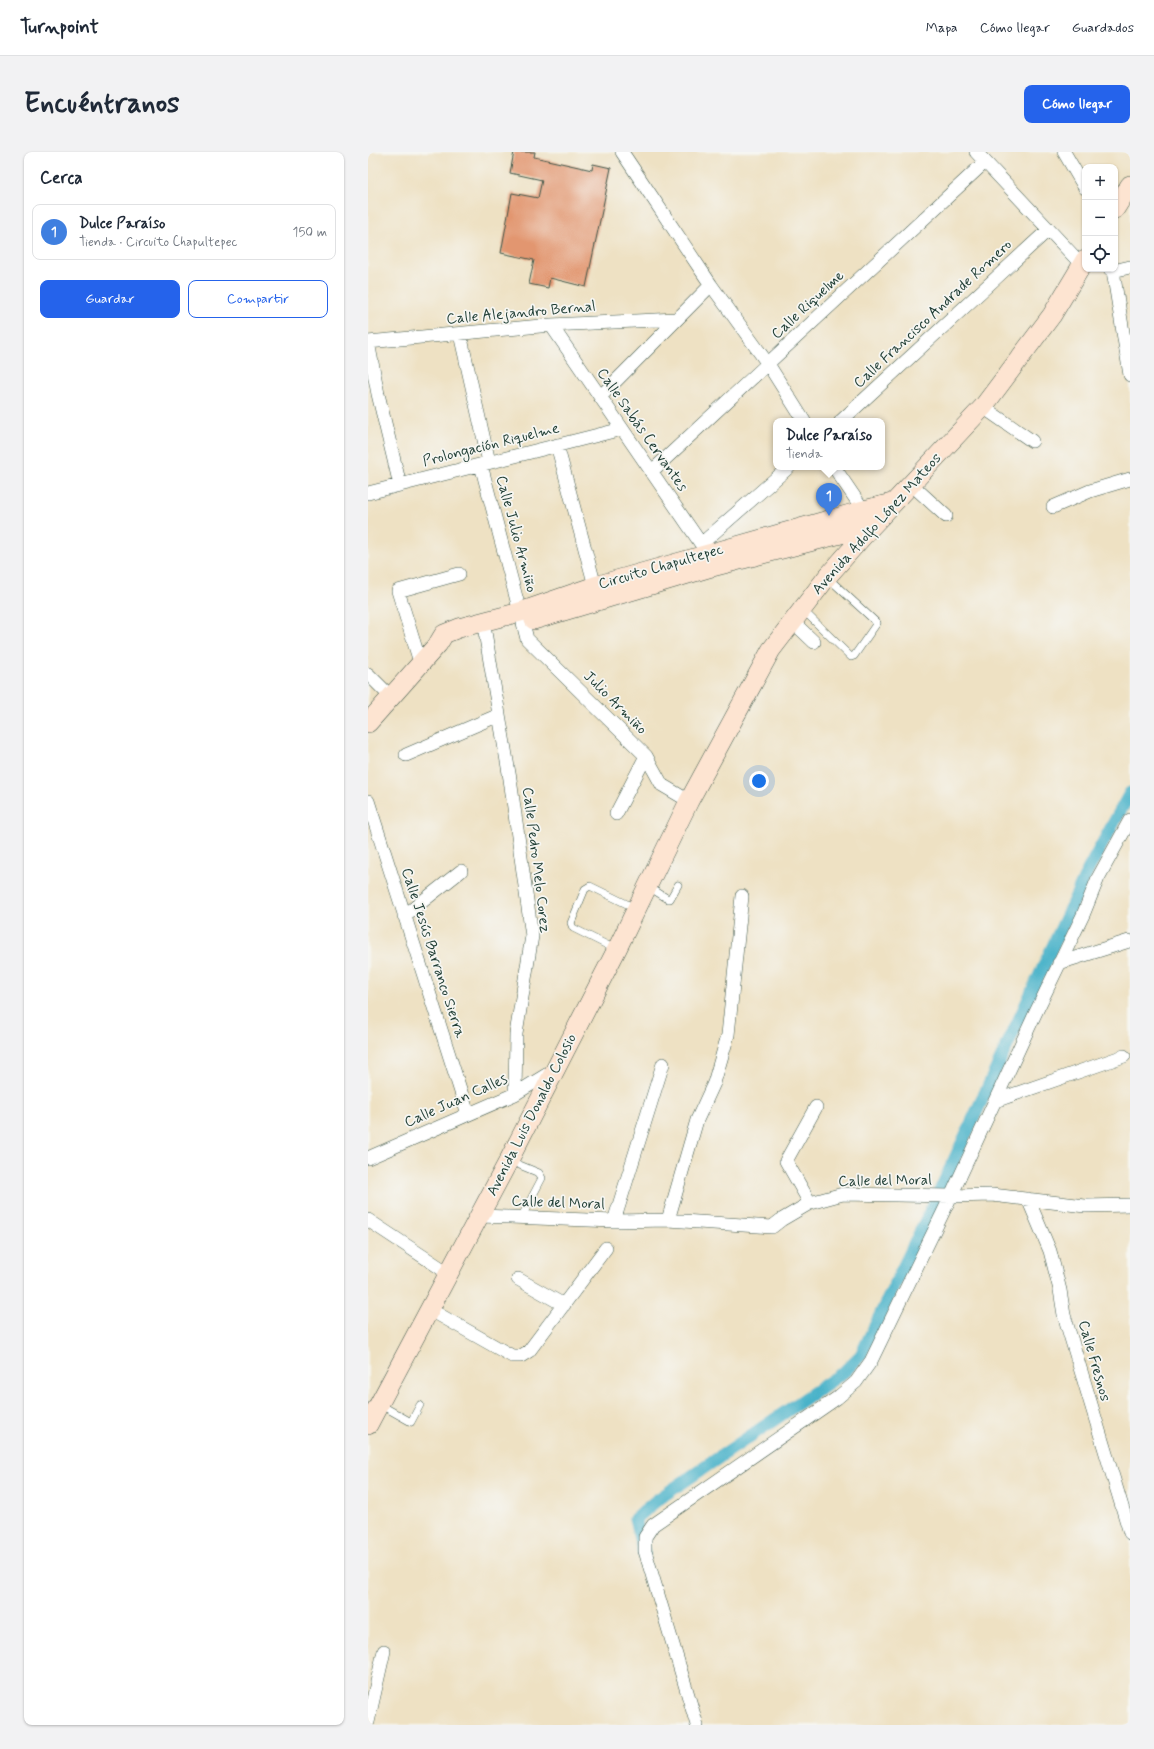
<!DOCTYPE html>
<html lang="es">
<head>
<meta charset="utf-8">
<style>
	body { margin:0; font-family:Mynerve,sans-serif; background:#f2f2f3; color:#1f2937 }
	.controls { position:absolute; right:12px; top:12px; display:grid; overflow:hidden; border-radius:8px; box-shadow:0 1px 3px #0004 }
	.controls button { width:36px; height:36px; display:grid; place-items:center; padding:0; border:0; border-bottom:1px solid #e0e1e3; background:#fff; color:#1f2937; font:20px sans-serif }
	.you { position:absolute; left:391px; top:629px; width:14px; height:14px; margin:-10px; border:3px solid #fff; border-radius:50%; background:#1a73e8; box-shadow:0 0 0 6px #1a73e833 }
	.badge { display:grid; place-items:center; width:26px; height:26px; border-radius:50%; background:#2563eb; color:#fff; font-size:13px; font-weight:700 }
	.pin { position:absolute; translate:-50% -33px; filter:drop-shadow(0 1px 2px #0008) }
	.pin::after { content:''; position:absolute; top:21px; width:14px; height:12px; background:inherit; clip-path:polygon(0 0,100% 0,50% 100%) }
	.popup { position:absolute; left:405px; top:266px; width:112px; height:52px; box-sizing:border-box; display:grid; place-content:center; border-radius:8px; background:#fff; filter:drop-shadow(0 1px 3px #0005); font-size:13px; white-space:nowrap; color:#747a83 }
	.popup b { font-size:15px; color:#1f2937 }
	.popup::after { content:''; position:absolute; left:50%; top:100%; margin-left:-8px; border:8px solid transparent; border-top-color:#fff }
	.list { margin:0; padding:0; list-style:none }
	h2 { display:flex; justify-content:space-between; align-items:center; height:52px; margin:0; padding:0 16px; font-size:17px }
	h2 small { font-size:13px; font-weight:400; color:#747a83 }
	.list li { display:grid; grid-template-columns:26px 1fr auto; gap:12px; align-items:center; box-sizing:border-box; height:56px; margin:0 8px 8px; padding:0 8px; border:1px solid #e0e1e3; border-radius:8px }
	.list b { display:block; font-size:15px; white-space:nowrap }
	.list p { margin:0; font-size:13px; white-space:nowrap; color:#747a83 }
	.list em { font-size:13px; font-style:normal; color:#747a83 }
	.actions { display:flex; gap:8px; padding:12px 16px }
	.actions a { flex:1; padding:9px 0; border:1px solid #2563eb; border-radius:8px; text-align:center; font-size:14px; color:#2563eb }
	.actions .main { background:#2563eb; color:#fff }
	.icon { flex:none; width:22px; height:22px; fill:none; stroke:currentColor; stroke-width:2; stroke-linecap:round; stroke-linejoin:round }
	.map { position:relative; flex:none; width:762px; height:1573px; overflow:hidden; border-radius:8px }
	header { display:flex; align-items:center; gap:24px; box-sizing:border-box; height:56px; padding:0 20px; background:#fff; border-bottom:1px solid #e0e1e3 }
	header strong { font-size:19px }
	nav { display:flex; gap:22px; margin-inline-start:auto; font-size:14px }
	.intro { display:flex; align-items:center; justify-content:space-between; box-sizing:border-box; height:96px; padding:0 24px }
	h1 { margin:0; font-size:28px }
	.button { padding:10px 18px; border-radius:8px; background:#2563eb; color:#fff; font-size:14px; font-weight:700 }
	main { display:flex; gap:24px; padding:0 24px }
	aside { flex:1; background:#fff; border-radius:8px; box-shadow:0 1px 3px #0004 }
	.map>svg:first-child { display:block }
	.lines { fill:none; stroke-linecap:round; stroke-linejoin:round }
	.canal { stroke:#4ab2c9; stroke-width:13 }
	.building { fill:#e2966f }
	.service-casing { stroke:#3e5649; stroke-width:8 }
	.minor-casing { stroke:#3e5649; stroke-width:14 }
	.secondary-casing { stroke:#3e5649; stroke-width:20 }
	.service { stroke:#fff; stroke-width:7 }
	.minor { stroke:#fff; stroke-width:13 }
	.secondary { stroke:#fde4d1; stroke-width:19 }
	.labels { text-anchor:middle; dominant-baseline:central; stroke-width:3.5; stroke-linejoin:round; paint-order:stroke }
	.street-label { font-size:15px; fill:#1f3d34; stroke:#f6f6f2 }
</style>
</head>
<body>
<header>
<strong>Turnpoint</strong>
<nav><a>Mapa</a><a>Cómo llegar</a><a>Guardados</a></nav>
</header>
<div class="intro"><h1>Encuéntranos</h1><a class="button">Cómo llegar</a></div>
<main>
<aside>
<h2>Cerca<small></small></h2>
<ul class="list">
<li><span class="badge" style="background:#3f7fe0">1</span><div><b>Dulce Paraíso</b><p>Tienda · Circuito Chapultepec</p></div><em>150 m</em></li>
</ul>
<div class="actions"><a class="main">Guardar</a><a>Compartir</a></div>
</aside>
<div class="map">
<svg width="762" height="1573" viewBox="0 0 762 1573">
	<rect width="100%" height="100%" fill="#f6f6f2"/>
	<filter id="ink" filterUnits="userSpaceOnUse"><feTurbulence type="fractalNoise" baseFrequency=".025" numOctaves="2"/><feDisplacementMap in="SourceGraphic" scale="8" xChannelSelector="R" yChannelSelector="G"/><feConvolveMatrix kernelMatrix="1 2 1 2 8 2 1 2 1" color-interpolation-filters="sRGB"/></filter>
	<filter id="wash" filterUnits="userSpaceOnUse"><feTurbulence type="fractalNoise" baseFrequency=".012" numOctaves="4" result="noise"/><feDisplacementMap in="SourceGraphic" scale="16" xChannelSelector="R" yChannelSelector="G"/><feGaussianBlur stdDeviation="0.9" result="paint"/><feColorMatrix in="noise" values="0 0 0 0 0 0 0 0 0 0 0 0 0 0 0 0 0 1.4 0 .05"/><feComposite in="paint" operator="in"/></filter>
	<g filter="url(#wash)">
		<rect width="100%" height="100%" fill="#eee1c3"/>
		<g class="lines">
			<path class="canal" d="M276,1401l-9,-34 22,-19 187,-128 17,-17 77,-160 151,-327 41,-75"/>
		</g>
		<g id="blocks">
			<path class="building" d="M146,0h21l-1,5 58,13 1,-6 18,4 -25,119 -36,-9 -2,10 -19,-4 5,-24 -33,-7 11,-60 26,5 4,-18 -32,-7z"/>
		</g>
	</g>
	<g filter="url(#ink)">
		<use href="#blocks" fill-opacity="0" stroke="#3e5649" stroke-width="1"/>
		<g class="lines">
			<g class="service-casing">
				<path id="service" d="M435,458l48,47 3,-1 23,-33 -50,-46
					M281,735l19,12h2l8,-14
					M247,797l-42,-21 -2,-5 14,-34 5,-3 45,22
					M142,1009l29,12 3,5 -21,40
					M11,1252l32,18 9,-17"/>
			</g>
			<g class="minor-casing">
				<path id="minor" d="M254,0l89,133 57,79 36,57
					M608,0l106,113
					M696,0l21,36
					M742,117l3,2 17,-4
					M745,119l17,104
					M183,173l157,229
					M92,182l29,128
					M0,190l183,-17 126,-6
					M0,190l10,52 22,91
					M232,245l111,-112
					M615,255l49,34
					M473,269l207,-191
					M189,293l38,141
					M113,313l39,147
					M466,315l34,50
					M283,320l334,-310
					M543,332l35,32
					M0,341l254,-64
					M685,355l37,-16 40,-12
					M333,392l88,-77
					M424,469l22,21
					M155,471l4,16 119,117 16,29 27,16
					M117,480l25,147 22,157 -16,98 -1,60
					M52,510l-22,-71 61,-17
					M0,522l23,23
					M38,603l93,-40
					M0,649l100,313
					M248,662l30,-58
					M36,764l57,-45
					M691,811l70,-22
					M627,949l129,-45
					M0,1006l147,-64 41,-25
					M660,1047l22,52 10,39 4,25 66,218
					M442,1051l-24,-42 30,-54
					M112,1064l134,5 54,-1 104,7 9,-7 29,-17 33,-9 108,2 41,-1 93,11 45,-1
					M0,1068l80,53
					M300,1068l29,-100 17,-37 14,-48 14,-139
					M246,1069l49,-157
					M150,1127l46,26
					M61,1157l83,47h9l8,-5 77,-103
					M0,1570l16,-71
					M329,1573l-52,-174v-14l8,-12 184,-127 19,-16 15,-21 80,-165 84,-182 48,-99 15,-37 32,-58"/>
			</g>
			<g class="secondary-casing">
				<path id="secondary" d="M747,57l15,-24
					M166,468l178,-53 160,-41
					M0,571l70,-79 6,-10 15,-6 61,-16 75,-26 269,-76 28,-7
					M0,1273l141,-265 108,-211 72,-148 82,-151 56,-73 45,-51 111,-119 69,-92 33,-55"/>
			</g>
			<use href="#service" class="service"/>
			<use href="#minor" class="minor"/>
			<use href="#secondary" class="secondary"/>
		</g>
	</g>
	<g class="labels">
		<g class="street-label">
			<text transform="translate(440 153) rotate(-43)">Calle Riquelme</text>
			<text transform="translate(153 161) rotate(-5)">Calle Alejandro Bernal</text>
			<text transform="translate(565 162) rotate(-43)">Calle Francisco Andrade Romero</text>
			<text transform="translate(274 278) rotate(55)">Calle Sabás Cervantes</text>
			<text transform="translate(123 293) rotate(-14)">Prolongación Riquelme</text>
			<text transform="translate(509 372) rotate(-48)">Avenida Adolfo López Mateos</text>
			<text transform="translate(148 382) rotate(75)">Calle Julio Armiño</text>
			<text transform="translate(293 415) rotate(-16)">Circuito Chapultepec</text>
			<text transform="translate(247 551) rotate(45)">Julio Armiño</text>
			<text transform="translate(168 708) rotate(83)">Calle Pedro Melo Corez</text>
			<text transform="translate(65 801) rotate(72)">Calle Jesús Barranco Sierra</text>
			<text transform="translate(88 949) rotate(-24)">Calle Juan Calles</text>
			<text transform="translate(164 963) rotate(-63)">Avenida Luis Donaldo Colosio</text>
			<text transform="translate(517 1029) rotate(-1)">Calle del Moral</text>
			<text transform="translate(190 1051) rotate(2)">Calle del Moral</text>
			<text transform="translate(726 1209) rotate(74)">Calle Fresnos</text>
		</g>
	</g>
</svg>
<div class="controls">
<button>+</button>
<button>−</button>
<button><svg class="icon" aria-label="locate" viewBox="0 0 24 24"><circle cx="12" cy="12" r="6"/><path d="M12 2v4M12 18v4M2 12h4M18 12h4"/></svg></button>
</div>
<div class="you"></div>
<div class="pin badge" style="left:461px;top:364px;background:#3f7fe0">1</div>
<div class="popup"><b>Dulce Paraíso</b>Tienda</div>
</div>
</main>
</body>
</html>
